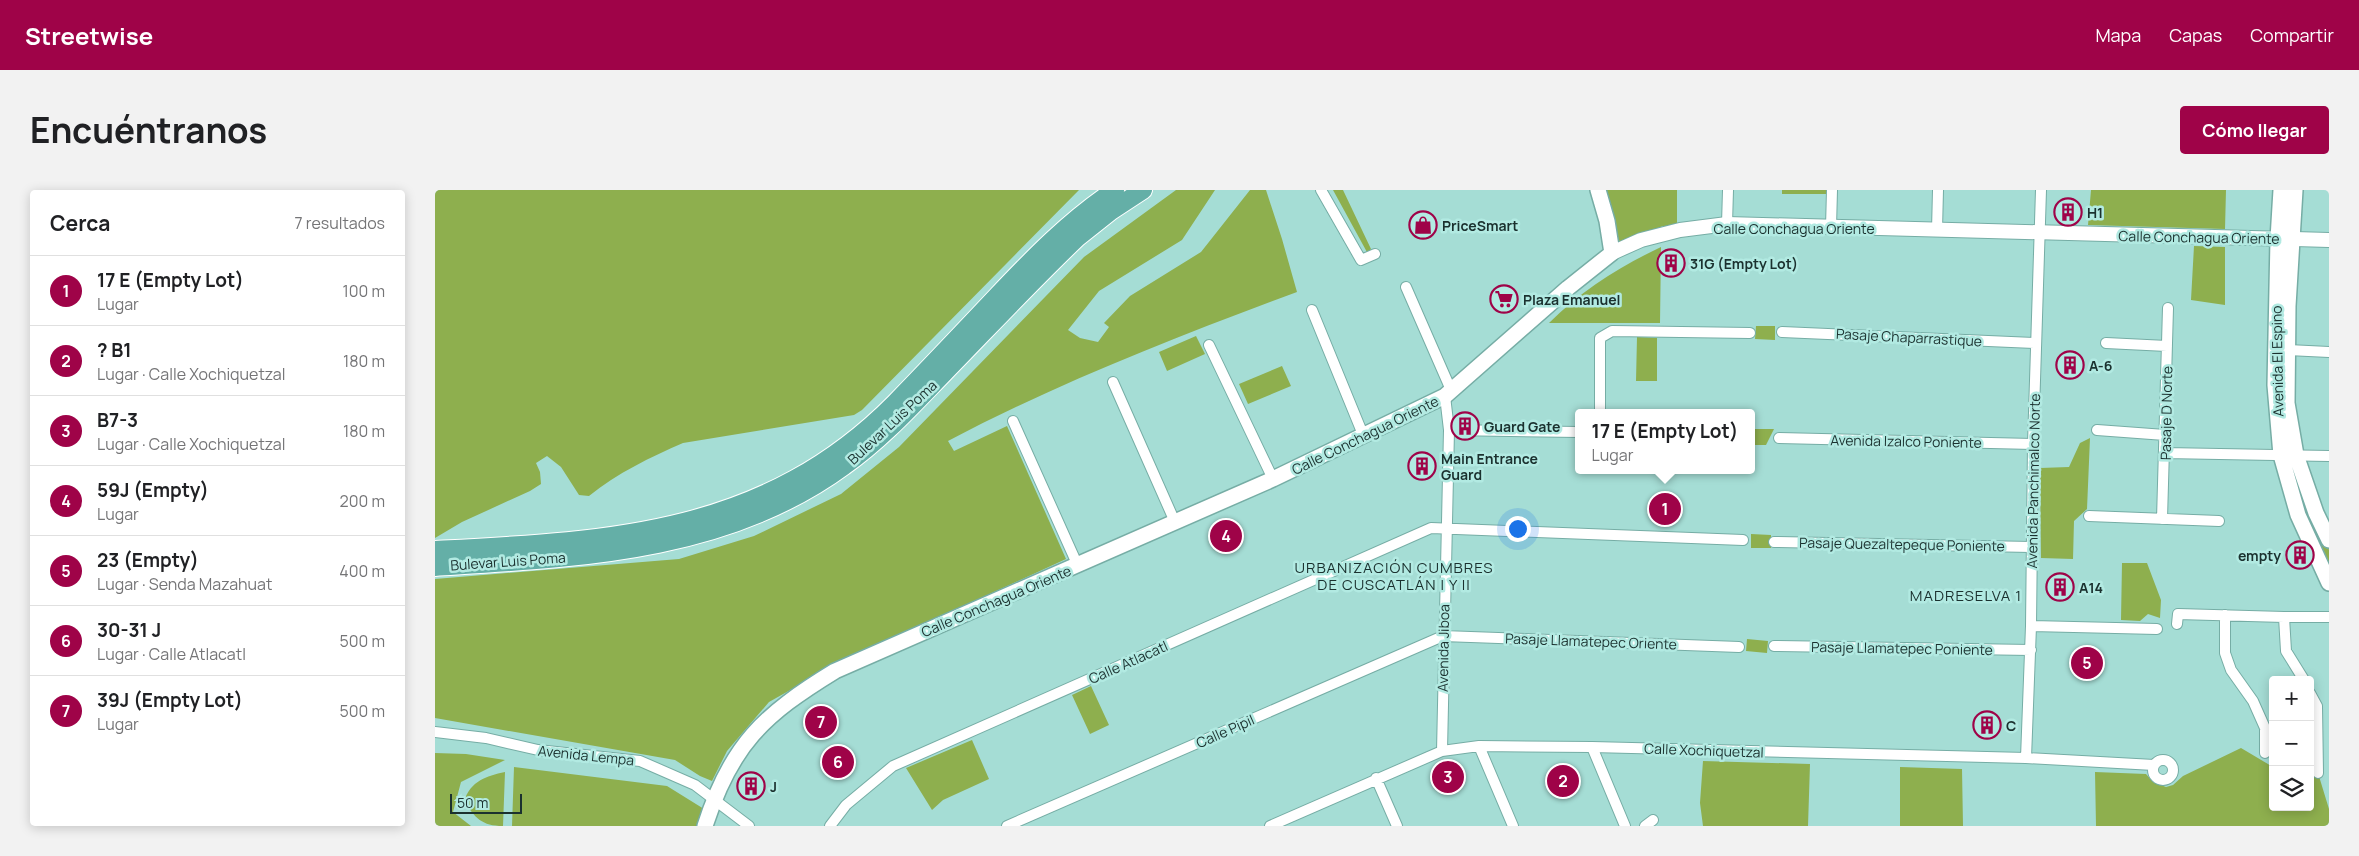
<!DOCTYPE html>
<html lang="es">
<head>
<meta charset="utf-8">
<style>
	body { margin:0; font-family:Manrope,sans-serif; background:#f2f2f2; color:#202124 }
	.controls { position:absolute; right:15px; bottom:15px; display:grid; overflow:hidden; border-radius:5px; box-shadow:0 2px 12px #0003 }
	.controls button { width:45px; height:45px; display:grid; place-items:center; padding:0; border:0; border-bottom:1px solid #e0e0e0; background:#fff; color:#202124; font:25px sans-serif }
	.scale { position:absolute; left:15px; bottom:12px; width:72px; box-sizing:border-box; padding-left:5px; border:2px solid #1b312f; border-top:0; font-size:14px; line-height:18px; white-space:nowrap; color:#1b312f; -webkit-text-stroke:4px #b2eae2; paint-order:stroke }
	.you { position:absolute; left:1082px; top:338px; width:18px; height:18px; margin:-12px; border:4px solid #fff; border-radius:50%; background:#1a73e8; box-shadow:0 0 0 8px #1a73e833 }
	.badge { display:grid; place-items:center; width:32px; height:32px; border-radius:50%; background:#9f0348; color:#fff; font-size:16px; font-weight:700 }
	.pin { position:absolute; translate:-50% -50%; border:2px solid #fff; box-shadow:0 1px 5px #0006 }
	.popup { position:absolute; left:1140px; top:219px; width:180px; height:65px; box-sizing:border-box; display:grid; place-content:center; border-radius:5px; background:#fff; filter:drop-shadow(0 1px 4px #0005); font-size:16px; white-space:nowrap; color:#757577 }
	.popup b { font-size:19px; color:#202124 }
	.popup::after { content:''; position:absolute; left:50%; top:100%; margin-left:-10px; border:10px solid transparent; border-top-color:#fff }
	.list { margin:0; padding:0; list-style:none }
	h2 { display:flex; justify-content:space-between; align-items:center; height:65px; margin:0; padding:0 20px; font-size:21px }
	h2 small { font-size:16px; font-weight:400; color:#757577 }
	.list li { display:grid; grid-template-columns:32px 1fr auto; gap:15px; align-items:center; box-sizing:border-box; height:70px; padding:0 20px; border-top:1px solid #e0e0e0 }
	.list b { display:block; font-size:19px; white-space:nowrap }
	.list p { margin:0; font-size:16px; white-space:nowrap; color:#757577 }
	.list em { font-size:16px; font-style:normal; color:#757577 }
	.icon { flex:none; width:28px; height:28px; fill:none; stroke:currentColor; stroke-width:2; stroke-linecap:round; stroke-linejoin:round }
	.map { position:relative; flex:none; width:1894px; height:636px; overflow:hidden; border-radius:5px }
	header { display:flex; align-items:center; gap:30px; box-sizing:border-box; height:70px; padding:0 25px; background:#9f0348; color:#fff }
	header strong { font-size:24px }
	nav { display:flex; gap:28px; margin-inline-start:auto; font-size:18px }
	.intro { display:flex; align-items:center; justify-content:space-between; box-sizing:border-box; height:120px; padding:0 30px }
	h1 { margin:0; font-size:35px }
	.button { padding:12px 22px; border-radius:5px; background:#9f0348; color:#fff; font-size:18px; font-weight:700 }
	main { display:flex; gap:30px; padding:0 30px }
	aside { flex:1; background:#fff; border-radius:5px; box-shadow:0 2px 12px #0003 }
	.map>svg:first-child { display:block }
	.green { fill:#8eaf4e }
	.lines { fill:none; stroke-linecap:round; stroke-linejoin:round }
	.minor-casing { stroke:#76ada5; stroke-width:12 }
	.tertiary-casing { stroke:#76ada5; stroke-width:16 }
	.secondary-casing { stroke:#76ada5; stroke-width:18 }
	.trunk-casing { stroke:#fff; stroke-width:20 }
	.minor { stroke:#fff; stroke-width:10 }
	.tertiary { stroke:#fff; stroke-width:14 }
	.secondary { stroke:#fff; stroke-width:15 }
	.trunk { stroke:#64afa7; stroke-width:18 }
	.labels { text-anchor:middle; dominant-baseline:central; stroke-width:5; stroke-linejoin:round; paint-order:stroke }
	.poi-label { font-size:14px; font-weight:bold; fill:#1b312f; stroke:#b2eae2; text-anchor:start }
	.street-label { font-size:14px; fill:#1b312f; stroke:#b2eae2 }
	.neighbourhood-label { font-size:15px; letter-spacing:1px; fill:#1b312f; stroke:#b2eae2 }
</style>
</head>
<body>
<header>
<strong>Streetwise</strong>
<nav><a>Mapa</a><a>Capas</a><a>Compartir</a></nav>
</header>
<div class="intro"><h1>Encuéntranos</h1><a class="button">Cómo llegar</a></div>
<main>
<aside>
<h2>Cerca<small>7 resultados</small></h2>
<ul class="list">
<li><span class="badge">1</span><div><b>17 E (Empty Lot)</b><p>Lugar</p></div><em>100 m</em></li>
<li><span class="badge">2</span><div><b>? B1</b><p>Lugar · Calle Xochiquetzal</p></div><em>180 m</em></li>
<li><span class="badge">3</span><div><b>B7-3</b><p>Lugar · Calle Xochiquetzal</p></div><em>180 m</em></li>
<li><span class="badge">4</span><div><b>59J (Empty)</b><p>Lugar</p></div><em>200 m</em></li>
<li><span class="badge">5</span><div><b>23 (Empty)</b><p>Lugar · Senda Mazahuat</p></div><em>400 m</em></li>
<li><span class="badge">6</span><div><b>30-31 J</b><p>Lugar · Calle Atlacatl</p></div><em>500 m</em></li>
<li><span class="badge">7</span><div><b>39J (Empty Lot)</b><p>Lugar</p></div><em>500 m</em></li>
</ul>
</aside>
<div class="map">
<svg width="1894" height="636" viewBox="0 0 1894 636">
	<rect width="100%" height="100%" fill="#a5ddd5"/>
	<path class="green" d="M0,0h644l-217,220 -8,5 -171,28c-32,14 -66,30 -94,53l-10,-1 -18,-28 -14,-11 -11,7 4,9 1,12 -11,7 -68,31 -27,16z
		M741,0h39l-33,50 -83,51 -31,39 12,8 18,4 11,-15 -5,-4 26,-27 71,-44 49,-62h16l16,49 15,53c-118,44 -237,90 -349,149l6,10 53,-25 59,133 -233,107 -64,36 -42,49 -15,30 -12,-5 -25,-16 -240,-42v-139l244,-20 75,-23 87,-42 58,-47 185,-190z
		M898,0h10l28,59 -3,5z
		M1171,0h71v36h-14l-40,16 -6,-2z
		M1347,0h45v4h-45z
		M1656,0h135l-1,39 -137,-4z
		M1759,56l31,1v58l-34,-5z
		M1226,57l-1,76h-111c33,-33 70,-56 112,-76z
		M1321,136h19v14l-20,-1z
		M761,146l9,18 -38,17 -8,-19z
		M1202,147l20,1v43h-21z
		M847,176l9,20 -43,18 -9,-20z
		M1319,239h20l-8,16h-12z
		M1655,248l-3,71 -13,12 -1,38 -32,-1 -1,-90 29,-1 11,-24z
		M1867,285l27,75v24l-37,-95z
		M1316,344l20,1v13h-20z
		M1687,373h25l14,37 -1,18 -12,-4 -8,7 -19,-1z
		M1312,449l21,2 -1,12 -21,-2z
		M656,496l18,39 -19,9 -18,-39z
		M537,550l17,39 -46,21 -11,10 -26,-42z
		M1806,558l32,19v40h37v-35l8,1 11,36v17h-233l-1,-54 51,2 7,8 13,5 7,-2 10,-9z
		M0,563l31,1 39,6 -44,22 -8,30 18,14h-36z
		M1268,571l107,3 -2,62h-105l-3,-23z
		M79,577l153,19 37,23 -5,17h-187z
		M1465,577l62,2 1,57h-63z
		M70,582l-2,54c-21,0 -28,-8 -39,-25 7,-20 22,-25 41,-29z"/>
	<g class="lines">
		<g class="minor-casing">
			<path id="minor" d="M886,0l40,70 14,-6
				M1292,34l1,-34
				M1396,37l1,-37
				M1502,40l1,-40
				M971,97l45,103
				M877,120l52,127
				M1347,142l254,11
				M1671,153l61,3
				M774,155l64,134
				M1853,160l41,2
				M678,192l62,140
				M1165,223v-75l12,-7 138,2
				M578,231l65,145
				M1014,240l130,2
				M1662,240l68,5
				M1344,248l254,6
				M1730,263l164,3
				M1654,326l130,5
				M1727,329l6,-211
				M1339,352l257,5
				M1790,425v38l6,17 22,31 12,27v25
				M1742,434l1,-10 106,3
				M1596,436l126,3
				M1339,456l257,4
				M1869,490l-18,-29 -2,-34h45
				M1875,503l7,13 1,67
				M0,542l51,6 52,12 102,11 55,24 54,41
				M1044,556l34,80
				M1157,557l33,79
				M1007,561l7,-321 -4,-34
				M1591,568l5,-132 2,-182 8,-254
				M1718 580a10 10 0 1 1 20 0a10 10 0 1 1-20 0Z
				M941,588l21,48
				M395,636l16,-21 47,-39 538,-238 312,12
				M572,636l436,-190 296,11
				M835,636l172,-75 37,-5 113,1 434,11 128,7
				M1210,636l8,-6"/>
		</g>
		<g class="tertiary-casing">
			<path id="tertiary" d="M1177,63l29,-13 39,-10 47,-6 602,16"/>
		</g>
		<g class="secondary-casing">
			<path id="secondary" d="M1846,0l-3,49 -3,146 6,70 17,60 31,68
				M1860,0l-7,116 -1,97 9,52 20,58 13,27
				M270,636c26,-81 58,-111 130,-155l438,-192 172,-83 123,-108 44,-35 -5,-32 -9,-31"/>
		</g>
		<g class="trunk-casing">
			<path id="trunk" d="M0,360c174,-9 329,-15 460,-147 35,-36 69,-72 103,-108 36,-38 73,-76 117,-105
				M0,377c141,-9 291,-14 409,-101 37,-26 68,-60 100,-93 44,-45 87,-91 133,-135l34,-27 32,-21"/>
		</g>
		<use href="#minor" class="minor"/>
		<use href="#tertiary" class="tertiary"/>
		<use href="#secondary" class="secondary"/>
		<use href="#trunk" class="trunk"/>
	</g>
	<defs>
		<g id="building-ring" transform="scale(1.4375)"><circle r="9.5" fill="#b2eae2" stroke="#9f0348" stroke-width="1.5"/><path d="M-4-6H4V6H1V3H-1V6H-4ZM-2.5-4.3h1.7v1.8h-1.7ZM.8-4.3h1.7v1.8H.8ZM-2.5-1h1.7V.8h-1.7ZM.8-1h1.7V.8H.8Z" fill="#9f0348"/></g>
		<g id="shop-ring" transform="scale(1.4375)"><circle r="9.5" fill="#b2eae2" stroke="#9f0348" stroke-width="1.5"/><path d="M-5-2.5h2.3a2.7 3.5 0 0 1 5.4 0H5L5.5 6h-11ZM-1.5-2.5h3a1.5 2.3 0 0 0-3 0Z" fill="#9f0348"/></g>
		<g id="supermarket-ring" transform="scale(1.4375)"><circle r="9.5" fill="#b2eae2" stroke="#9f0348" stroke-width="1.5"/><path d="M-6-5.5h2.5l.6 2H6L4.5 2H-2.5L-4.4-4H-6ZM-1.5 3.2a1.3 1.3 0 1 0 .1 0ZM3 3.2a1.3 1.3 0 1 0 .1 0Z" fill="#9f0348"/></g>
	</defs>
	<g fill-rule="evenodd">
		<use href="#building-ring" x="1633" y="22"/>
		<use href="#shop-ring" x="988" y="35"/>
		<use href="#building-ring" x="1236" y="73"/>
		<use href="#supermarket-ring" x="1069" y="109"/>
		<use href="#building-ring" x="1635" y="175"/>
		<use href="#building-ring" x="1030" y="236"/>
		<use href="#building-ring" x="987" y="276"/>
		<use href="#building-ring" x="1865" y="365"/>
		<use href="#building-ring" x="1625" y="397"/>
		<use href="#building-ring" x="1552" y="535"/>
		<use href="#building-ring" x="316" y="596"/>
	</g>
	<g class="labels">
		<g class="poi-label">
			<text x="1652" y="22">H1</text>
			<text x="1007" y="35">PriceSmart</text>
			<text x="1255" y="73">31G (Empty Lot)</text>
			<text x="1088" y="109">Plaza Emanuel</text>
			<text x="1654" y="175">A-6</text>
			<text x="1049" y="236">Guard Gate</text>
			<text x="1006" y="268">Main Entrance<tspan x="1006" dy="16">Guard</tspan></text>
			<text x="1846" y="365" text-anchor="end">empty</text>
			<text x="1644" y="397">A14</text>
			<text x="1571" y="535">C</text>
			<text x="335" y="596">J</text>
		</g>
		<g class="street-label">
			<text x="1359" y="38">Calle Conchagua Oriente</text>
			<text transform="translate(1764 47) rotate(1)">Calle Conchagua Oriente</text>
			<text transform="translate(1474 147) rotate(3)">Pasaje Chaparrastique</text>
			<text transform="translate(1842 171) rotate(-91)">Avenida El Espino</text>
			<text transform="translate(1731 223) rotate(-89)">Pasaje D Norte</text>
			<text transform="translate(457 232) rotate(-43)">Bulevar Luis Poma</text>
			<text transform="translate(930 245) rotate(-26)">Calle Conchagua Oriente</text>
			<text transform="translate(1471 251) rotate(1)">Avenida Izalco Poniente</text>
			<text transform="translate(1598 291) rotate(-89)">Avenida Panchimalco Norte</text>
			<text transform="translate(1467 354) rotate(1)">Pasaje Quezaltepeque Poniente</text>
			<text transform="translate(73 371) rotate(-4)">Bulevar Luis Poma</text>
			<text transform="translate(561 411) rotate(-23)">Calle Conchagua Oriente</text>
			<text transform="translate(1156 451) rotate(2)">Pasaje Llamatepec Oriente</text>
			<text transform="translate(1008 458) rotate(-89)">Avenida Jiboa</text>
			<text transform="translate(1467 458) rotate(1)">Pasaje Llamatepec Poniente</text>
			<text transform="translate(693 472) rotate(-24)">Calle Atlacatl</text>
			<text transform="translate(790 541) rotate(-24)">Calle Pipil</text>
			<text transform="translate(1269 560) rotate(2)">Calle Xochiquetzal</text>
			<text transform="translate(151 565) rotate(6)">Avenida Lempa</text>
		</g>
		<g class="neighbourhood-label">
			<text x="959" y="377">URBANIZACIÓN CUMBRES<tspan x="959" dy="17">DE CUSCATLÁN I Y II</tspan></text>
			<text x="1531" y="405">MADRESELVA 1</text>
		</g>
	</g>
</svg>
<div class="controls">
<button>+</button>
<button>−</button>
<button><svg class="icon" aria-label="layers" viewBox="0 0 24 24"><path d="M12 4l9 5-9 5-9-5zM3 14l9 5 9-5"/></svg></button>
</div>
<div class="scale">50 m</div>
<div class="you"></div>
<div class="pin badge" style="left:1230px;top:319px">1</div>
<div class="popup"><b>17 E (Empty Lot)</b>Lugar</div>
<div class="pin badge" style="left:1128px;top:591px">2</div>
<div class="pin badge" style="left:1013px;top:587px">3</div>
<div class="pin badge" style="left:791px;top:346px">4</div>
<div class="pin badge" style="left:1652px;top:473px">5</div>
<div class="pin badge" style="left:403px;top:572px">6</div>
<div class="pin badge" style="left:386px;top:532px">7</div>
</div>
</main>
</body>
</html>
